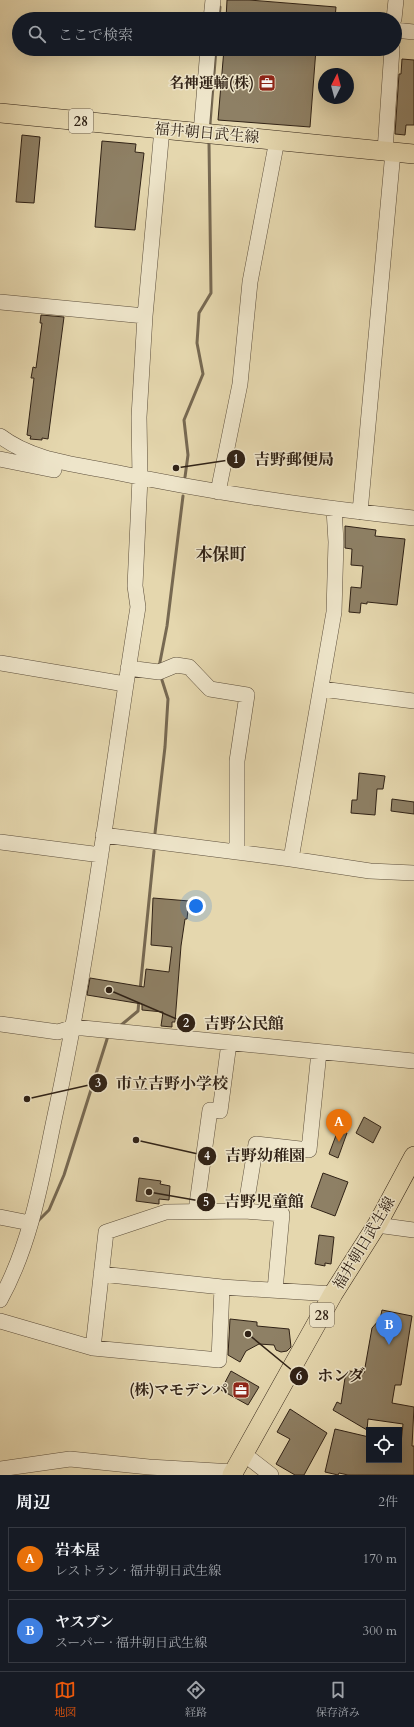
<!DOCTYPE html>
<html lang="ja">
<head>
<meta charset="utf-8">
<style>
	body { margin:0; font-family:Cardo,"Noto Serif JP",serif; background:#242831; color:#f1f3f6 }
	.controls { position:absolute; right:12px; bottom:12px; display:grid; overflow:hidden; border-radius:0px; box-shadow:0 4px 16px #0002 }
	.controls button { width:36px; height:36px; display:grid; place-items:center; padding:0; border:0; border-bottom:1px solid #363941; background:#171b24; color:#f1f3f6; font:20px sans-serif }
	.compass { position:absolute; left:318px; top:68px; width:36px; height:36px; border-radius:50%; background:#171b24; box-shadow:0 4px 16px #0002; rotate:6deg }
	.you { position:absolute; left:196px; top:906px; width:14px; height:14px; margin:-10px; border:3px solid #fff; border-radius:50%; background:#1a73e8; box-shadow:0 0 0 6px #1a73e833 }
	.badge { display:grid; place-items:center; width:26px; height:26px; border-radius:50%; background:#ea580c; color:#fff; font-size:13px; font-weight:700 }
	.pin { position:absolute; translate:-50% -33px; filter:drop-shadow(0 1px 2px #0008) }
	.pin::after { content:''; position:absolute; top:21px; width:14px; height:12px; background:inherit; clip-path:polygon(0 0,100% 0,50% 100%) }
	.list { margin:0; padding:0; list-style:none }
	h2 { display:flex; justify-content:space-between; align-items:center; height:52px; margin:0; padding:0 16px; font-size:17px }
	h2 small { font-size:13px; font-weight:400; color:#9ea1a6 }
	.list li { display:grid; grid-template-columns:26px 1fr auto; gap:12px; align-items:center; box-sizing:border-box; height:64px; margin:0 8px 8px; padding:0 8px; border:1px solid #363941; border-radius:0px }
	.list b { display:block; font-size:15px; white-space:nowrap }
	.list p { margin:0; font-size:13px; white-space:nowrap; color:#9ea1a6 }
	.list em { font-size:13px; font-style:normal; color:#9ea1a6 }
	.icon { flex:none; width:22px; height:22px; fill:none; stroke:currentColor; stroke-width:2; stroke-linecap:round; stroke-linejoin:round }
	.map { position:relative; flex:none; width:414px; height:1475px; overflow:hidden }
	.search { position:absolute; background:#171b24; box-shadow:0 4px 16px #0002; left:12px; right:12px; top:12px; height:44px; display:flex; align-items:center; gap:10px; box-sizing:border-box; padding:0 14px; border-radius:22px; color:#9ea1a6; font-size:15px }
	.sheet { height:196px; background:#171b24 }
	nav { display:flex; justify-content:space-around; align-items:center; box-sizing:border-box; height:56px; border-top:1px solid #363941; background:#171b24; font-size:11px; color:#9ea1a6 }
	nav a { display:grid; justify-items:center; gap:2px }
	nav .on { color:#ea580c }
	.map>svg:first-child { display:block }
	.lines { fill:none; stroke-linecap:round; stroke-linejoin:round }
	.stream { stroke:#776952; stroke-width:3 }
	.building { fill:#8e8065; stroke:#302216 }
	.minor-casing { stroke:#5d4f3c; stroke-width:16 }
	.major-casing { stroke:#302216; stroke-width:20 }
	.minor { stroke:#eee5ca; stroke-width:15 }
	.major { stroke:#e5d7ae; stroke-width:19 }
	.labels { text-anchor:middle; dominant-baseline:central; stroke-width:3; stroke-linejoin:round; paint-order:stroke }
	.shield { fill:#eee5ca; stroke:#695c4c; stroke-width:1 }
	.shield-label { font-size:14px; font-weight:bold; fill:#302216 }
	.poi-label { font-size:15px; font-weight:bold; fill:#302216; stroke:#eee5ca; text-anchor:end }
	.street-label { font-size:15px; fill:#302216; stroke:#eee5ca }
	.quarter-label { font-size:17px; font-weight:bold; fill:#302216; stroke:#eee5ca }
	.leader { fill:none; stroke:#302216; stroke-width:1.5 }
	.callout-dot { fill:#302216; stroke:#eee5ca; stroke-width:1.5 }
	.mark-label { font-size:12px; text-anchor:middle; font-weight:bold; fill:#fff }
	.callout-label { font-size:16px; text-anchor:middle; font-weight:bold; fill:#302216; stroke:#eee5ca; stroke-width:3; stroke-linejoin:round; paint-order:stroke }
</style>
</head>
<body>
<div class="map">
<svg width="414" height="1475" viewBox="0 0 414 1475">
	<rect width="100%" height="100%" fill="#e5d7ae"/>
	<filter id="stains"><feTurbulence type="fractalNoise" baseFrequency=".005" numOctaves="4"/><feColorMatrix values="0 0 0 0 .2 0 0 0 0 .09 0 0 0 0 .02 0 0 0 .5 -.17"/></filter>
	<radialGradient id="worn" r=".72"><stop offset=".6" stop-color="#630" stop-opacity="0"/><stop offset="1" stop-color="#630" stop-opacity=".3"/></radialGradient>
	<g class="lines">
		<path class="stream" d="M219,19l1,-12
			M210,124l6,-75
			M185,477l3,-22 -4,-35 19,-46 -6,-31 2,-30 12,-20 -2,-150
			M159,667l8,-41 16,-130
			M155,833l10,-86 3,-48 -7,-22
			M140,990l14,-139
			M120,1026l18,-15 1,-11
			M39,1220l10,-10 15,-35 44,-139"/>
	</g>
	<path class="building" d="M227,0h22l87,7 -1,12h-109z
		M224,49l54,2v-2h38l-6,78 -92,-7z
		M402,59l12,1v65h-8l-1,10 -10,-1 4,-60h2z
		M22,135l18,2 -6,66 -18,-1z
		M102,141l34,3 -1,8 9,1 -9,77 -40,-3z
		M41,315l23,2 -16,122 -6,-1v2l-12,-1 1,-3 -4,-1 7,-57h-3l2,-11 3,1 6,-45h-2z
		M345,526l31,4 -1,6 30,3 -8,66 -30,-3v2l-6,-1 -1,10 -11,-1 2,-25 10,1 2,-22 -12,-1 1,-16 -7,-1z
		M359,773l26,3 -2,13h-6l-2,26 -24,-2 1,-13h5z
		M392,799l22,3v12l-23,-3z
		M153,898l36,3 -2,18h-2l-4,27 -6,76h-3v5l-11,-1 2,-14 -21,-2v-6l-55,-9 3,-17 54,9 2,-18 23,3 3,-25 -21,-2z
		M364,1117l17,10 -8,16 -17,-10z
		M338,1130l9,3 -9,25 -9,-4z
		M323,1173l25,9 -13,34 -24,-9z
		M139,1178l22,3 -1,3 10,2 -1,14 -10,-1v5l-23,-3z
		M319,1235l15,2 -3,27 -6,-1v3l-10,-2z
		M382,1310l30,6 -11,69h-6l-3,18 22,4 -2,39h2v29h-66l-9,-2 -1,2 -13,-3 10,-43 34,8v23h30v-17h2l2,-19 -35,-5 -1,11 -34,-20 4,-8 4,2 4,-26 4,-7 15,2 8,-45 8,-9z
		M230,1319l27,3v4l32,3 2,18 -4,4 -6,1 -5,-2 -2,-5 -15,-1 -13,7 -6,11 -12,-7z
		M231,1371l28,16 -11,18 -27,-15z
		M290,1409l37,24 -23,42h-9l-19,-11 14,-25 -13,-7z"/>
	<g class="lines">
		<g class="minor-casing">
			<path id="minor" d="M211,19l2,-19
				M394,19l2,-19
				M395,30l19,2
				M201,133l7,-84
				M385,151l7,-102
				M0,302l145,14
				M0,436c33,25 75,28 114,36 99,21 199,35 300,46
				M0,459l54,11
				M218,492l22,-108 10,-102 27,-142
				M360,512l33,-360
				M0,663l125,21
				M128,668l31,4 17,-7 13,2 21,22 37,6 -10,66v91
				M322,689l92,12
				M103,835l188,24 79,12 44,2
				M0,842l101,13
				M291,859l43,-247 2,-70 -2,-33
				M0,1024l58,8 15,-5 341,34
				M196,1211l14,-101 10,1 9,-68
				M245,1211l11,-67 53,6 10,-98
				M0,1217l30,6
				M377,1225l37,5
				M101,1274l121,13 111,7
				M0,1300c33,-59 43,-130 57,-194 35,-165 54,-333 81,-499l-3,-21 5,-108 -1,-61 6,-101 17,-187
				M0,1321l93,27 126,12 3,-73
				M93,1348l13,-116 60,-20 79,-1 37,3 -7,76
				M244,1454l27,21
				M0,1469l70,-10 79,8 85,5"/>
		</g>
		<g class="major-casing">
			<path id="major" d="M0,113l414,41
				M232,1475l101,-181 45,-71 36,-67"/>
		</g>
		<use href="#minor" class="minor"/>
		<use href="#major" class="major"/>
	</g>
	<defs>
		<g id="office-square" transform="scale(0.9)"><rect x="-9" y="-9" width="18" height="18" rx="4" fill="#8f2418" stroke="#eee5ca"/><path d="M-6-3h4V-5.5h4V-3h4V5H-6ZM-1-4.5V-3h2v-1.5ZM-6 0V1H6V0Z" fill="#fff"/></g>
	</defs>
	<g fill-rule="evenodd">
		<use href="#office-square" x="267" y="83"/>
		<use href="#office-square" x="241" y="1390"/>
	</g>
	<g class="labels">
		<g class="shield">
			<rect x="69" y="109" width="24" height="24" rx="3"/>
			<rect x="310" y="1303" width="24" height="24" rx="3"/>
		</g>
		<g class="shield-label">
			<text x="81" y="121">28</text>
			<text x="322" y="1315">28</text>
		</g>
		<g class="poi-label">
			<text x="254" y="83">名神運輸(株)</text>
			<text x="228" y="1390">(株)マモデンパ</text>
		</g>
		<g class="street-label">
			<text transform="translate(207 133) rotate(5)">福井朝日武生線</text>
			<text transform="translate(364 1243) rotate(-59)">福井朝日武生線</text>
		</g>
		<g class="quarter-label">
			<text x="221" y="554">本保町</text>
		</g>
	</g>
	<path class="leader" d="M176 468L236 459M109 990L186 1023M27 1099L98 1083M136 1140L207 1156M149 1192L206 1202M248 1334L299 1376"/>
	<g class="callout-dot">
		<circle cx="176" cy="468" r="4"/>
		<circle cx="109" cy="990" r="4"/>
		<circle cx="27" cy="1099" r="4"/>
		<circle cx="136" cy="1140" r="4"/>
		<circle cx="149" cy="1192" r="4"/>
		<circle cx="248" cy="1334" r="4"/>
		<circle cx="236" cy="459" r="10"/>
		<circle cx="186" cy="1023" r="10"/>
		<circle cx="98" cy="1083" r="10"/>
		<circle cx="207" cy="1156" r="10"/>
		<circle cx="206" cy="1202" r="10"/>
		<circle cx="299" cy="1376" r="10"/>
	</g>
	<g class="mark-label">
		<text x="236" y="463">1</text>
		<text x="186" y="1027">2</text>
		<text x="98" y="1087">3</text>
		<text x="207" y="1160">4</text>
		<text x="206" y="1206">5</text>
		<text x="299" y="1380">6</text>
	</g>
	<g class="callout-label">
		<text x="294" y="465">吉野郵便局</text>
		<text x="244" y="1029">吉野公民館</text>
		<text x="172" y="1089">市立吉野小学校</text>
		<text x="265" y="1161">吉野幼稚園</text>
		<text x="264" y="1207">吉野児童館</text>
		<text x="341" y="1381">ホンダ</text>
	</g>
	<rect width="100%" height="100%" filter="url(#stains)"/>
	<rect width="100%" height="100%" fill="url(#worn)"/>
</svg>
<div class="controls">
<button><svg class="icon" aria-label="locate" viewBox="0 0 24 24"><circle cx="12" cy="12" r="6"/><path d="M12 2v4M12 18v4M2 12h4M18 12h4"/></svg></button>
</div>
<svg class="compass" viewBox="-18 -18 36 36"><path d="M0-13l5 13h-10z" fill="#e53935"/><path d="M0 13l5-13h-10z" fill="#9ea1a6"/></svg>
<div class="you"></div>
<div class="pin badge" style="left:339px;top:1142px;background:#e8710a">A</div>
<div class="pin badge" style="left:389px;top:1345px;background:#3f7fe0">B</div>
<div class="search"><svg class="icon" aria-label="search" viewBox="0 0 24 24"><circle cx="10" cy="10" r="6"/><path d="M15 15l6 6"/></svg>ここで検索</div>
</div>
<section class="sheet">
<h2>周辺<small>2件</small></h2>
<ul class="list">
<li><span class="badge" style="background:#e8710a">A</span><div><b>岩本屋</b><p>レストラン · 福井朝日武生線</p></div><em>170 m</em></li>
<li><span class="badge" style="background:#3f7fe0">B</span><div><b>ヤスブン</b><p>スーパー · 福井朝日武生線</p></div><em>300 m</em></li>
</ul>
</section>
<nav>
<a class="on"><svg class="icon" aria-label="map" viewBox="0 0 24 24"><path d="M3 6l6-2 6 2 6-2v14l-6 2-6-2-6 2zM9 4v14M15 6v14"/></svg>地図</a>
<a><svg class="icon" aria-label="directions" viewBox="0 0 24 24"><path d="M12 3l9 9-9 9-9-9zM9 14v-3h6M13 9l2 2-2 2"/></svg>経路</a>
<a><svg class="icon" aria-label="saved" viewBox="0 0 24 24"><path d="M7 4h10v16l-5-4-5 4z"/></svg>保存済み</a>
</nav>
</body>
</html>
